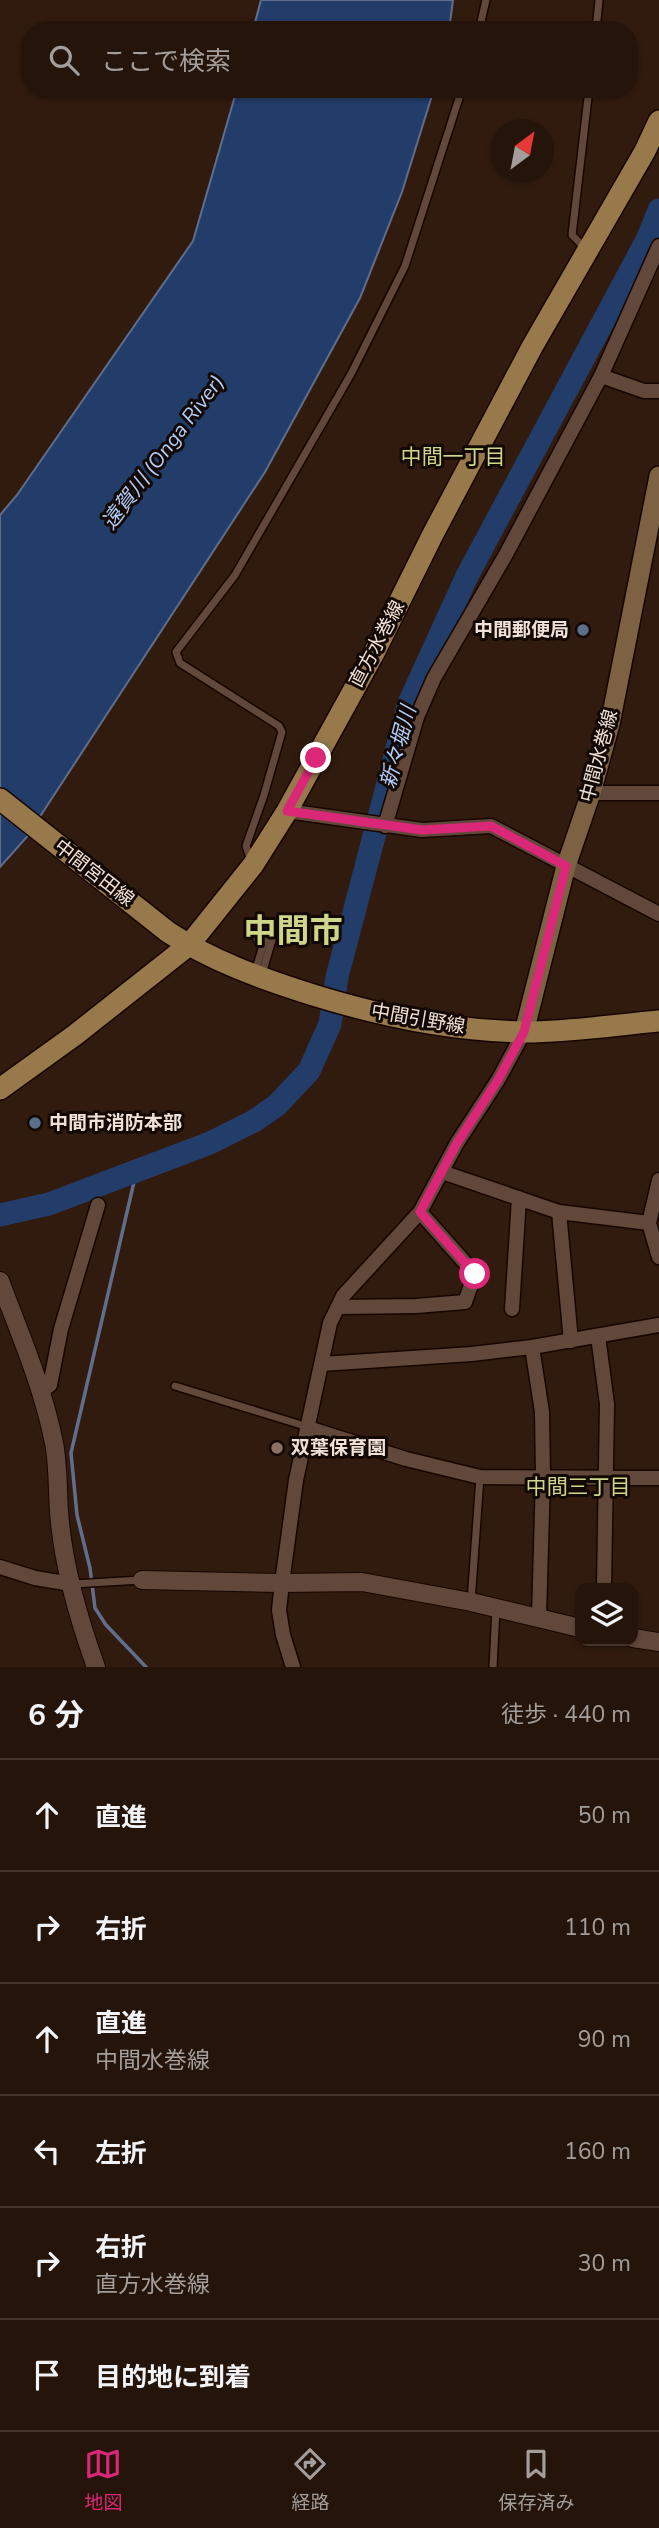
<!DOCTYPE html>
<html lang="ja">
<head>
<meta charset="utf-8">
<style>
	body { margin:0; font-family:"Nunito Sans","Noto Sans JP",sans-serif; background:#312118; color:#f1f3f6 }
	.controls { position:absolute; right:21px; bottom:21px; display:grid; overflow:hidden; border-radius:14px; box-shadow:0 2px 5px #0004 }
	.controls button { width:63px; height:63px; display:grid; place-items:center; padding:0; border:0; border-bottom:2px solid #42332b; background:#25140a; color:#f1f3f6; font:35px sans-serif }
	.compass { position:absolute; left:491px; top:119px; width:63px; height:63px; border-radius:50%; background:#25140a; box-shadow:0 2px 5px #0004; rotate:32deg }
	.stop { position:absolute; width:21px; height:21px; margin:-16px; border:5px solid #db2777; border-radius:50%; background:#fff }
	.stop.end { background:#db2777; border-color:#fff; box-shadow:0 2px 7px #0008 }
	.list { margin:0; padding:0; list-style:none }
	h2 { display:flex; justify-content:space-between; align-items:center; height:91px; margin:0; padding:0 28px; font-size:30px }
	h2 small { font-size:23px; font-weight:400; color:#a39e9c }
	.list li { display:grid; grid-template-columns:46px 1fr auto; gap:21px; align-items:center; box-sizing:border-box; height:112px; padding:0 28px; border-top:2px solid #42332b }
	.list b { display:block; font-size:26px; white-space:nowrap }
	.list p { margin:0; font-size:23px; white-space:nowrap; color:#a39e9c }
	.list em { font-size:23px; font-style:normal; color:#a39e9c }
	.icon { flex:none; width:38px; height:38px; fill:none; stroke:currentColor; stroke-width:2; stroke-linecap:round; stroke-linejoin:round }
	.map { position:relative; flex:none; width:659px; height:1667px; overflow:hidden }
	.search { position:absolute; background:#25140a; box-shadow:0 2px 5px #0004; left:21px; right:21px; top:21px; height:77px; display:flex; align-items:center; gap:18px; box-sizing:border-box; padding:0 24px; border-radius:28px; color:#a39e9c; font-size:26px }
	.sheet { height:763px; background:#25140a }
	nav { display:flex; justify-content:space-around; align-items:center; box-sizing:border-box; height:98px; border-top:2px solid #42332b; background:#25140a; font-size:19px; color:#a39e9c }
	nav a { display:grid; justify-items:center; gap:4px }
	nav .on { color:#db2777 }
	.map>svg:first-child { display:block }
	.water { fill:#223d6a; stroke:#606e8b; stroke-width:2 }
	.lines { fill:none; stroke-linecap:round; stroke-linejoin:round }
	.stream { stroke:#606e8b; stroke-width:3.5 }
	.river { stroke:#223d6a; stroke-width:23 }
	.service-casing { stroke:#170500; stroke-width:10 }
	.minor-casing { stroke:#170500; stroke-width:17 }
	.tertiary-casing { stroke:#170500; stroke-width:20 }
	.secondary-casing { stroke:#170500; stroke-width:22 }
	.primary-casing { stroke:#170500; stroke-width:24 }
	.service { stroke:#61483a; stroke-width:7 }
	.minor { stroke:#61483a; stroke-width:14 }
	.tertiary { stroke:#61483a; stroke-width:18 }
	.secondary { stroke:#7d6143; stroke-width:19 }
	.primary { stroke:#98794c; stroke-width:21 }
	.route { stroke:#db2777; stroke-width:9 }
	.service-dot { fill:#5c6f8a; stroke:#120804; stroke-width:2.5 }
	.education-dot { fill:#8d6e63; stroke:#120804; stroke-width:2.5 }
	.labels { text-anchor:middle; dominant-baseline:central; stroke-width:6; stroke-linejoin:round; paint-order:stroke }
	.poi-label { font-size:19px; font-weight:bold; fill:#f0e1d8; stroke:#120804; text-anchor:start }
	.street-label { font-size:19px; fill:#f0e1d8; stroke:#120804 }
	.water-label { font-size:21px; font-style:italic; fill:#b1ccf8; stroke:#120804 }
	.neighbourhood-label { font-size:21px; fill:#ced689; stroke:#120804 }
	.town-label { font-size:33px; font-weight:bold; fill:#ced689; stroke:#120804 }
</style>
</head>
<body>
<div class="map">
<svg width="659" height="1667" viewBox="0 0 659 1667">
	<rect width="100%" height="100%" fill="#311b0e"/>
	<path class="water" d="M261,0h192l-4,30h-196z
		M237,89h197l-32,103 -42,106 -95,174 -239,366 -26,29v-352l17,-20 176,-254z"/>
	<g class="lines">
		<path class="stream" d="M133,1173l1,9 -63,271 6,62 13,53 5,40 11,17 40,42"/>
		<path class="river" d="M0,1215l49,-11 161,-61 44,-22 23,-16 32,-34 21,-47 7,-47 72,-274 58,-127 181,-338 11,-28"/>
		<g class="service-casing">
			<path id="service" d="M479,30l7,-30
				M596,30l3,-30
				M585,248l-13,-13 17,-146
				M252,863l-6,-17 18,-51 18,-63 -3,-6 -99,-63 -4,-11 59,-77 116,-201 54,-108 57,-177
				M255,972l9,-30 -7,-3 2,-5 13,6 -10,34
				M175,1386l133,41
				M73,1584l68,-4
				M471,1602l9,-125
				M493,1667l3,-58"/>
		</g>
		<g class="minor-casing">
			<path id="minor" d="M601,376l43,15h15
				M591,793h68
				M287,811l135,19 69,-4 168,88
				M385,826l32,-109 17,-39 71,-122 96,-180 58,-130
				M442,1172l117,40 90,11
				M659,1180l-10,43 10,34
				M559,1212l12,129
				M339,1307l77,-1 49,-4 10,-28 -55,-62
				M512,1309l7,-111
				M598,1336l9,68 -3,184
				M532,1347l10,65 1,64 -4,142
				M322,1364l150,-10 60,-7 127,-22
				M41,1391l9,-6 11,-56 37,-124
				M308,1428l98,31 74,18 179,1
				M0,1567l35,11 36,6
				M293,1667l-10,-32 -4,-25 3,-27 14,-103 34,-157 13,-27 77,-84 37,-69 41,-63 26,-48"/>
		</g>
		<g class="tertiary-casing">
			<path id="tertiary" d="M0,1281c20,53 43,106 54,162 5,26 3,53 6,80 5,49 19,97 36,144
				M142,1580l140,3 80,-1 109,20 109,26
				M633,1638l26,4"/>
		</g>
		<g class="secondary-casing">
			<path id="secondary" d="M524,1032l42,-166 25,-73 19,-69 49,-248"/>
		</g>
		<g class="primary-casing">
			<path id="primary" d="M0,799l168,133c44,29 92,46 142,62 70,22 141,37 215,38 45,0 90,-7 134,-11
				M0,1089l75,-54 114,-90 64,-80 34,-54 87,-158 59,-119 99,-187 113,-196 14,-30"/>
		</g>
		<use href="#service" class="service"/>
		<use href="#minor" class="minor"/>
		<use href="#tertiary" class="tertiary"/>
		<use href="#secondary" class="secondary"/>
		<use href="#primary" class="primary"/>
	</g>
	<g class="lines">
		<path class="route" d="M316,758l-29,53 135,19 69,-4 75,40 -42,166 -26,48 -41,63 -37,69 55,62"/>
	</g>
	<g class="service-dot">
		<circle cx="583" cy="630" r="7"/>
		<circle cx="35" cy="1123" r="7"/>
	</g>
	<circle class="education-dot" cx="277" cy="1448" r="7"/>
	<g class="labels">
		<g class="poi-label">
			<text x="569" y="630" text-anchor="end">中間郵便局</text>
			<text x="49" y="1123">中間市消防本部</text>
			<text x="291" y="1448">双葉保育園</text>
		</g>
		<g class="street-label">
			<text transform="translate(377 644) rotate(-62)">直方水巻線</text>
			<text transform="translate(599 756) rotate(-75)">中間水巻線</text>
			<text transform="translate(94 873) rotate(38)">中間宮田線</text>
			<text transform="translate(418 1019) rotate(10)">中間引野線</text>
		</g>
		<g class="water-label">
			<text transform="translate(163 452) rotate(-53)">遠賀川 (Onga River)</text>
			<text transform="translate(398 747) rotate(-75)">新々堀川</text>
		</g>
		<g class="neighbourhood-label">
			<text x="453" y="457">中間一丁目</text>
			<text x="578" y="1487">中間三丁目</text>
		</g>
		<g class="town-label">
			<text x="293" y="931">中間市</text>
		</g>
	</g>
</svg>
<div class="controls">
<button><svg class="icon" aria-label="layers" viewBox="0 0 24 24"><path d="M12 4l9 5-9 5-9-5zM3 14l9 5 9-5"/></svg></button>
</div>
<svg class="compass" viewBox="-18 -18 36 36"><path d="M0-13l5 13h-10z" fill="#e53935"/><path d="M0 13l5-13h-10z" fill="#a39e9c"/></svg>
<div class="stop" style="left:475px;top:1274px"></div>
<div class="stop end" style="left:316px;top:758px"></div>
<div class="search"><svg class="icon" aria-label="search" viewBox="0 0 24 24"><circle cx="10" cy="10" r="6"/><path d="M15 15l6 6"/></svg>ここで検索</div>
</div>
<section class="sheet">
<h2>6 分<small>徒歩 · 440 m</small></h2>
<ul class="list">
<li><svg class="icon" aria-label="ahead" viewBox="0 0 24 24"><path d="M12 20V5M6 11l6-6 6 6"/></svg><div><b>直進</b></div><em>50 m</em></li>
<li><svg class="icon" aria-label="right" viewBox="0 0 24 24"><path d="M7 20v-9h11M14 6l5 5-5 5"/></svg><div><b>右折</b></div><em>110 m</em></li>
<li><svg class="icon" aria-label="ahead" viewBox="0 0 24 24"><path d="M12 20V5M6 11l6-6 6 6"/></svg><div><b>直進</b><p>中間水巻線</p></div><em>90 m</em></li>
<li><svg class="icon" aria-label="left" viewBox="0 0 24 24"><path d="M17 20v-9H6M10 6l-5 5 5 5"/></svg><div><b>左折</b></div><em>160 m</em></li>
<li><svg class="icon" aria-label="right" viewBox="0 0 24 24"><path d="M7 20v-9h11M14 6l5 5-5 5"/></svg><div><b>右折</b><p>直方水巻線</p></div><em>30 m</em></li>
<li><svg class="icon" aria-label="arrive" viewBox="0 0 24 24"><path d="M6 21V4h12l-3 4 3 4H6"/></svg><div><b>目的地に到着</b></div></li>
</ul>
</section>
<nav>
<a class="on"><svg class="icon" aria-label="map" viewBox="0 0 24 24"><path d="M3 6l6-2 6 2 6-2v14l-6 2-6-2-6 2zM9 4v14M15 6v14"/></svg>地図</a>
<a><svg class="icon" aria-label="directions" viewBox="0 0 24 24"><path d="M12 3l9 9-9 9-9-9zM9 14v-3h6M13 9l2 2-2 2"/></svg>経路</a>
<a><svg class="icon" aria-label="saved" viewBox="0 0 24 24"><path d="M7 4h10v16l-5-4-5 4z"/></svg>保存済み</a>
</nav>
</body>
</html>
